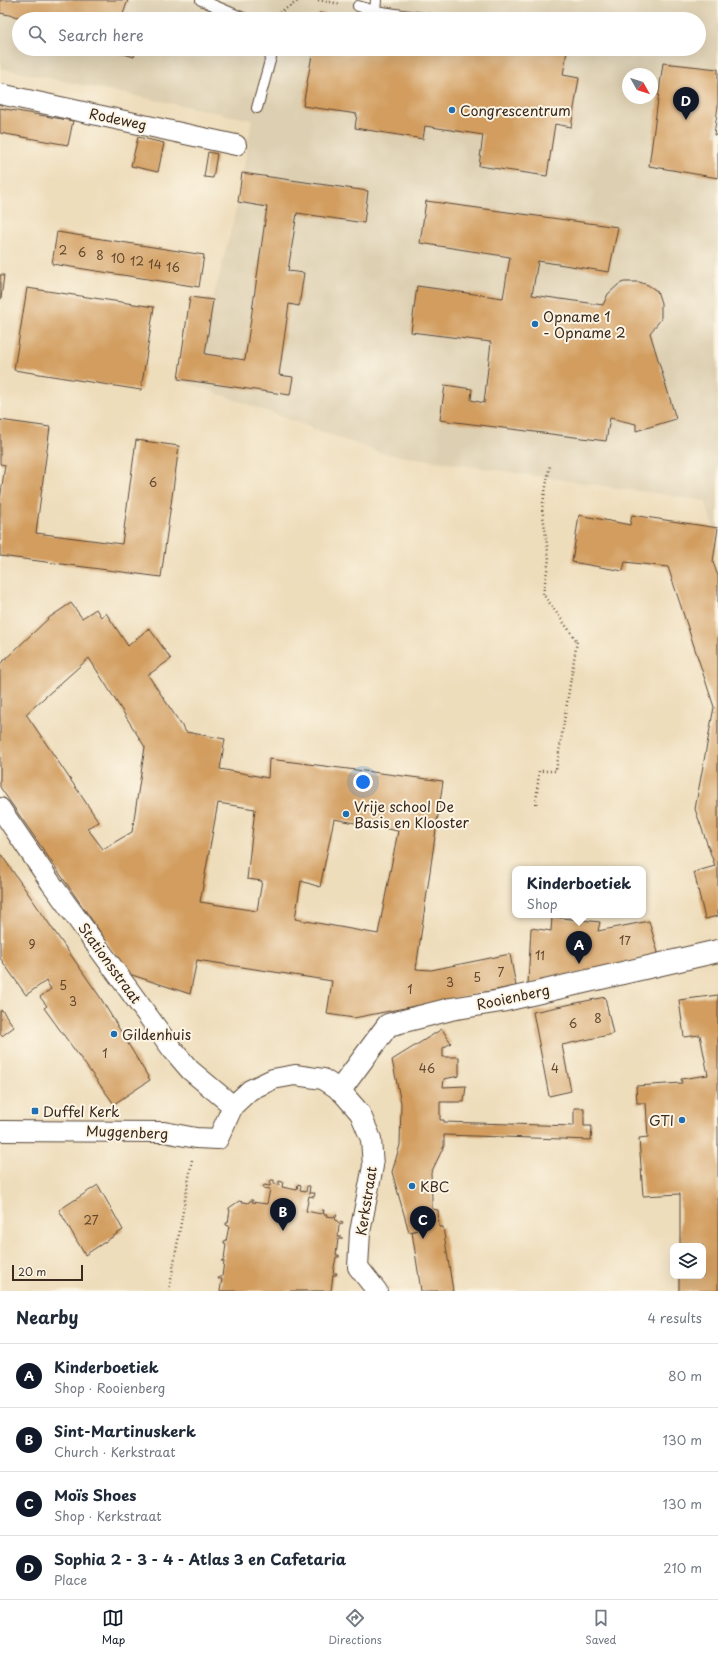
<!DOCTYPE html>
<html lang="en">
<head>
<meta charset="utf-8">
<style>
	body { margin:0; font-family:"Playpen Sans",sans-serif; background:#f2f2f3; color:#1f2937 }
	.controls { position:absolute; right:12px; bottom:12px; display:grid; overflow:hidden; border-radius:8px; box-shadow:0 4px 16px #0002 }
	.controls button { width:36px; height:36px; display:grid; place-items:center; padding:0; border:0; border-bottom:1px solid #e0e1e3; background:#fff; color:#1f2937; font:20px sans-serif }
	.compass { position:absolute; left:622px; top:68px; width:36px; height:36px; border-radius:50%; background:#fff; box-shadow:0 4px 16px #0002; rotate:129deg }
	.scale { position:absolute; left:12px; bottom:10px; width:71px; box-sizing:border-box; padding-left:4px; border:2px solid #3b2a1e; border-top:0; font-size:11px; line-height:14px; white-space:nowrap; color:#3b2a1e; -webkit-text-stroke:3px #fcf5e5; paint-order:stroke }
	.you { position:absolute; left:363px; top:782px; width:14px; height:14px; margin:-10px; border:3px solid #fff; border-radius:50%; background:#1a73e8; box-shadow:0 0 0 6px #1a73e833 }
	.badge { display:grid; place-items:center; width:26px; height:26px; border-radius:50%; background:#111827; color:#fff; font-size:13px; font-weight:700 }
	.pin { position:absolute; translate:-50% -33px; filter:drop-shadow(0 1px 2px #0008) }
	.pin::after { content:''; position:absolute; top:21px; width:14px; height:12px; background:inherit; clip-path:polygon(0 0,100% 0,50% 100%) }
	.popup { position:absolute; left:512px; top:866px; width:134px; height:52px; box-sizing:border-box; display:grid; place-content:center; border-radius:8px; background:#fff; filter:drop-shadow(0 1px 3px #0005); font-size:13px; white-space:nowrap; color:#747a83 }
	.popup b { font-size:15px; color:#1f2937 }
	.popup::after { content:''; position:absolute; left:50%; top:100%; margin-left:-8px; border:8px solid transparent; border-top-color:#fff }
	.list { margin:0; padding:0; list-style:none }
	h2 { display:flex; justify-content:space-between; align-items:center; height:52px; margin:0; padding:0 16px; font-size:17px }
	h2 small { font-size:13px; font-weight:400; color:#747a83 }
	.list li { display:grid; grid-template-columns:26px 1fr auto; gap:12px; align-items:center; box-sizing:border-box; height:64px; padding:0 16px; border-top:1px solid #e0e1e3 }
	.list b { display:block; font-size:15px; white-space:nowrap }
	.list p { margin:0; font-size:13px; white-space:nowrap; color:#747a83 }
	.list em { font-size:13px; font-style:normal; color:#747a83 }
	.icon { flex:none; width:22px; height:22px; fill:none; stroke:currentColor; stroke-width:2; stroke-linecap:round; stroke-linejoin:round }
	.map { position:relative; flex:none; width:718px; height:1291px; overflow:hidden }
	.search { position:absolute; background:#fff; box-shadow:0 4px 16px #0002; left:12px; right:12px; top:12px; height:44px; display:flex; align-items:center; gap:10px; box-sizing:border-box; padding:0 14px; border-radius:22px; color:#747a83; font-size:15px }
	.sheet { height:308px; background:#fff }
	nav { display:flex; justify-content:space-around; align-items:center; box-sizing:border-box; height:56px; border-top:1px solid #e0e1e3; background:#fff; font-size:11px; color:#747a83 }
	nav a { display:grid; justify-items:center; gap:2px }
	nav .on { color:#111827 }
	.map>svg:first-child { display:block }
	.built { fill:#ddcfb1; fill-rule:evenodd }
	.building { fill:#d29d5f; fill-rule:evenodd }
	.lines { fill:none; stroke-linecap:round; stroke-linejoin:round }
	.service-casing { stroke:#564536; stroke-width:12 }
	.minor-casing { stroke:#564536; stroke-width:22 }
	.tertiary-casing { stroke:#564536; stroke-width:24 }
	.path { stroke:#564536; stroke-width:2.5; stroke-dasharray:1 3; stroke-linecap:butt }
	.service { stroke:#fff; stroke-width:10 }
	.minor { stroke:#fff; stroke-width:20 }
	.tertiary { stroke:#fff; stroke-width:22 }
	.poi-dot { fill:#1f6fb2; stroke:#fcf5e5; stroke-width:1.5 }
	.labels { text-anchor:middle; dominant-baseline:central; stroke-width:4; stroke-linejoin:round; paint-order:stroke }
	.number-label { font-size:12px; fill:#61472e }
	.poi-label { font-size:14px; fill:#3b2a1e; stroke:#fcf5e5; text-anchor:start }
	.street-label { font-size:14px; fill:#3b2a1e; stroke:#fcf5e5 }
</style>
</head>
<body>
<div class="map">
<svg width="718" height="1291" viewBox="0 0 718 1291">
	<rect width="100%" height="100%" fill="#fcf5e5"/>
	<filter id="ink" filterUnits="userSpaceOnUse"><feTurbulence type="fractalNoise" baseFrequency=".025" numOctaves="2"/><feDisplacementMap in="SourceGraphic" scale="8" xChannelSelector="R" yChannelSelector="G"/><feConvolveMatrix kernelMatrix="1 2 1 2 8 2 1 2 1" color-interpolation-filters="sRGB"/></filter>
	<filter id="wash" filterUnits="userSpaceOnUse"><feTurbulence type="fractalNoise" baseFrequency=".012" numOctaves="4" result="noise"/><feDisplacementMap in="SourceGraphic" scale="16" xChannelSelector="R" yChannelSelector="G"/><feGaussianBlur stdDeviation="0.9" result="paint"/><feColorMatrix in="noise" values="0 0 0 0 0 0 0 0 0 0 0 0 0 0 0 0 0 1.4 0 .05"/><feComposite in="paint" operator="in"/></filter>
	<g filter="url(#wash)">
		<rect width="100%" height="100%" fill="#edb"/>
		<path class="built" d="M0,0h718v543l-13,-42 -325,-48 -202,-74 12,-82 23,2 25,-97 14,-82 -252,-52zM19,19h680v30h-680zM628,74h24v24h-24z"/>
		<g id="blocks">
			<path class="building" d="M0,0h128l-6,17 6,2h-100l-28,-6z
				M319,13l34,5v1h-35z
				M108,49h28l-2,8z
				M313,49h238l16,2 -4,24 16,3 -8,49 -16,-3 -8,52 -68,-10 4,-31 -58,-9 -2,13 -68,-11 2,-14 -54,-8z
				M663,63l55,6v37l-4,29h4v43l-69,-12z
				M0,108l73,13 -5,24 -68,-12z
				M138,137l26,6 -6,29 -27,-6z
				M208,152l9,2 -4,24 -9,-1z
				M242,173l126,18 -4,32 -67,-10 -9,58 16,2 -5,33 -10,-2 -10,71 14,2 -3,18 -112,-16 12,-82 23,3 -8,54 40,6 22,-153 -29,-5z
				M426,201l192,26 -9,45 -71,-11 -6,34 71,10 5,-11 11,-10 5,-2h15l9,3 9,6 4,12v16l-11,14 26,86 -40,12v-7l-26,-6 -4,23 -166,-21 5,-35 27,4 -1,11 13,3 7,-61 -80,-10 6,-46 86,12 7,-41 -90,-14z
				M57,232l147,23 -5,32 -147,-23z
				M0,275h4l-3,24h-1z
				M27,288l127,19 -13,83 -127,-20z
				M0,420l50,7 -14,106 86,11 14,-104 43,6 -18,131 -161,-21v-56l5,-35 -5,-1z
				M579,515l51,10 2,-10 86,13 -5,34 5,14v340l-13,3 -11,-47 21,-6 -20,-57 19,-102 -46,-140 -43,-5 -2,9 -51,-9z
				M71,603l11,15 14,-9 5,8 5,-4 22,33 21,-18 22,31 -23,16 38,57 39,7 -5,30 48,9 1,-19 174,22 -27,188 15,1 79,-16 6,32 -162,32 -27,-4 5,-33 -135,-21 -7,34 -61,-20 -129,-187v-123l50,-47zM89,658l56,89 -13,85 -29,17 -16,-21 12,-6 -73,-108zM218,803l37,6 -8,70 15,2 -5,30 -57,-9zM334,819l64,12 -20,103 -83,-15 6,-38 19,6z
				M0,853l100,144 50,83 -36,24 -70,-96 3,-2 -7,-9 11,-8 -5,-8 -20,14 -26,-37z
				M552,917l48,5 -2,9 51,-10 10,35 -131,28 3,-56 20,3z
				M718,995v296h-39v-15h24v-30h-23v-52l-37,2 -4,-58 9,-1 -2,-34h-9l-1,-17 46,-3 -1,-4 27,-4 -8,-40 -16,2 -5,-37z
				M605,997l8,37 -51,11 9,46 -22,5 -16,-84z
				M2,1010l12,17 -12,9 -2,-2v-23z
				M442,1029l9,14 -8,5v9h16v19l-15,3 -1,8 23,-1 -2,16h-24v18h4v2l130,4v-18h10v18h8l-1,14 -147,-5v11l-13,27 1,26v10l6,1 1,17h4l10,64h-32l-9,-59 5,-2 -8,2 -17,-60 8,-27 1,-42 -9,-43z
				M271,1180h3v4l5,1v-4l4,1 -1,5 15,3 1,-6 3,1 -1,6 6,1 1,-6h3l-1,7h6l-1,4 -5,-1 -3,15 15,3 1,-4h2l-1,4h4l-1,2 8,1 1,-2h2l-2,4 4,4 3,-1 1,2 -4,1 -1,12h4v2h-4l-2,16h3v2h-3l-3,16h4l-1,2h-3l-2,16h-111l2,-12h-4l1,-2h3l2,-16h-3l3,-2 2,-15 -2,-1v-2h2l3,-15 -3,-1v-2h2l2,-13h-1v-2l10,-7 9,2 3,-3h2l-1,2 15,2 3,-15 -7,-1 1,-3 6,1z
				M98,1185l25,45 -38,25 -26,-45z"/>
		</g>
	</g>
	<g filter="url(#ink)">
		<use href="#blocks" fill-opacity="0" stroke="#564536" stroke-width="1"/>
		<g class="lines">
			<g class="service-casing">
				<path id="service" d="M201,0l45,19
					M358,6l17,5 55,8
					M375,11l1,-11
					M202,19l25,-8
					M257,108l14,-51 -2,-8"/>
			</g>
			<g class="minor-casing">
				<path id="minor" d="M0,94l236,51
					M0,808l51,75 121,166 18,21 43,36
					M0,1131l164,1 32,6 22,1 15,-33 17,-16 23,-11 22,-4 28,4 17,11 20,23 11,26 2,27 -13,66 -2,35 19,24"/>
			</g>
			<g class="tertiary-casing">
				<path id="tertiary" d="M340,1090l48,-65 63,-16 50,-8 217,-50"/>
			</g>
			<path class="path" d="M318,0l23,4
				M269,19l31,-19
				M536,804l3,-33h17l21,-130 -34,-47 6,-35 -7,-51 8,-43
				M169,1291l23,-131"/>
			<use href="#service" class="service"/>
			<use href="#minor" class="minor"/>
			<use href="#tertiary" class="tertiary"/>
		</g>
	</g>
	<g class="poi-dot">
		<circle cx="452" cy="110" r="4"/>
		<circle cx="535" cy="324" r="4"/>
		<circle cx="346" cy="814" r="4"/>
		<circle cx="114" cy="1034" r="4"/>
		<rect x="31" y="1107" width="8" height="8" rx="2"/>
		<circle cx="682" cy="1120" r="4"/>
		<circle cx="412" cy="1186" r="4"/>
	</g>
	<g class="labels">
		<g class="number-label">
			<text x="63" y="250">2</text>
			<text x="82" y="252">6</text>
			<text x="100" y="255">8</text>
			<text x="118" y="258">10</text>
			<text x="137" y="261">12</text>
			<text x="155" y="264">14</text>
			<text x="173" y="267">16</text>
			<text x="153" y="482">6</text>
			<text x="625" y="940">17</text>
			<text x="32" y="944">9</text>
			<text x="540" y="955">11</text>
			<text x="501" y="972">7</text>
			<text x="477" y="977">5</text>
			<text x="450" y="982">3</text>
			<text x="63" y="985">5</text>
			<text x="410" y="989">1</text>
			<text x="73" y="1001">3</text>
			<text x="598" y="1018">8</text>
			<text x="573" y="1023">6</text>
			<text x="105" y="1053">1</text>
			<text x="427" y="1068">46</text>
			<text x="555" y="1068">4</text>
			<text x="91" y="1220">27</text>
		</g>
		<g class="poi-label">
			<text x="460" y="110">Congrescentrum</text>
			<text x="543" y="316">Opname 1<tspan x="543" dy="16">- Opname 2</tspan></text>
			<text x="354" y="806">Vrije school De<tspan x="354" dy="16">Basis en Klooster</tspan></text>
			<text x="122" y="1034">Gildenhuis</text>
			<text x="43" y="1111">Duffel Kerk</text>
			<text x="674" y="1120" text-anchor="end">GTI</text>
			<text x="420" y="1186">KBC</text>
		</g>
		<g class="street-label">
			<text transform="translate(118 119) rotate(12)">Rodeweg</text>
			<text transform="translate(110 963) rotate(54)">Stationsstraat</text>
			<text transform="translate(513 997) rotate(-12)">Rooienberg</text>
			<text transform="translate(127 1132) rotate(2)">Muggenberg</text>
			<text transform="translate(366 1201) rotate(-81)">Kerkstraat</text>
		</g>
	</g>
</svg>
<div class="controls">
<button><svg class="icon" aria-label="layers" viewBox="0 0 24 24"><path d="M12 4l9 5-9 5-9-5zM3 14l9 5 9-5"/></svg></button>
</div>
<svg class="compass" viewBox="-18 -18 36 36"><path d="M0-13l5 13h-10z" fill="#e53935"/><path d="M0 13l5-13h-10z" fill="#747a83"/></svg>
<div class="scale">20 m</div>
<div class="you"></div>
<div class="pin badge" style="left:579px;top:964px">A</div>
<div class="popup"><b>Kinderboetiek</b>Shop</div>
<div class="pin badge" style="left:283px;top:1231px">B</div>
<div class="pin badge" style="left:423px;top:1239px">C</div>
<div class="pin badge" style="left:686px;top:120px">D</div>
<div class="search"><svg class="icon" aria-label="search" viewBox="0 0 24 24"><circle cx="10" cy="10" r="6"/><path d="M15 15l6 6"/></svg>Search here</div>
</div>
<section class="sheet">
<h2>Nearby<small>4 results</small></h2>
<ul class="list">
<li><span class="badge">A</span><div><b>Kinderboetiek</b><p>Shop · Rooienberg</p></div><em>80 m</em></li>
<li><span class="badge">B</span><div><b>Sint-Martinuskerk</b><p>Church · Kerkstraat</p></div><em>130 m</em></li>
<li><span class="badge">C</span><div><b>Moïs Shoes</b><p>Shop · Kerkstraat</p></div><em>130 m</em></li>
<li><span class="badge">D</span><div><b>Sophia 2 - 3 - 4 - Atlas 3 en Cafetaria</b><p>Place</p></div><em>210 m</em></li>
</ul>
</section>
<nav>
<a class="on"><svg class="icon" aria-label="map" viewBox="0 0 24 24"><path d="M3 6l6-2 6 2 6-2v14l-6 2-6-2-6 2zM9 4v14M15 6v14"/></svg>Map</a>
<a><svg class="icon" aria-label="directions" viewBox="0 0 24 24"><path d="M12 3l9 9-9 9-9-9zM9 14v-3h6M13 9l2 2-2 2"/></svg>Directions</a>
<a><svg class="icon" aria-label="saved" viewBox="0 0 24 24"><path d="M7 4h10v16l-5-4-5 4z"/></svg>Saved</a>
</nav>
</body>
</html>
